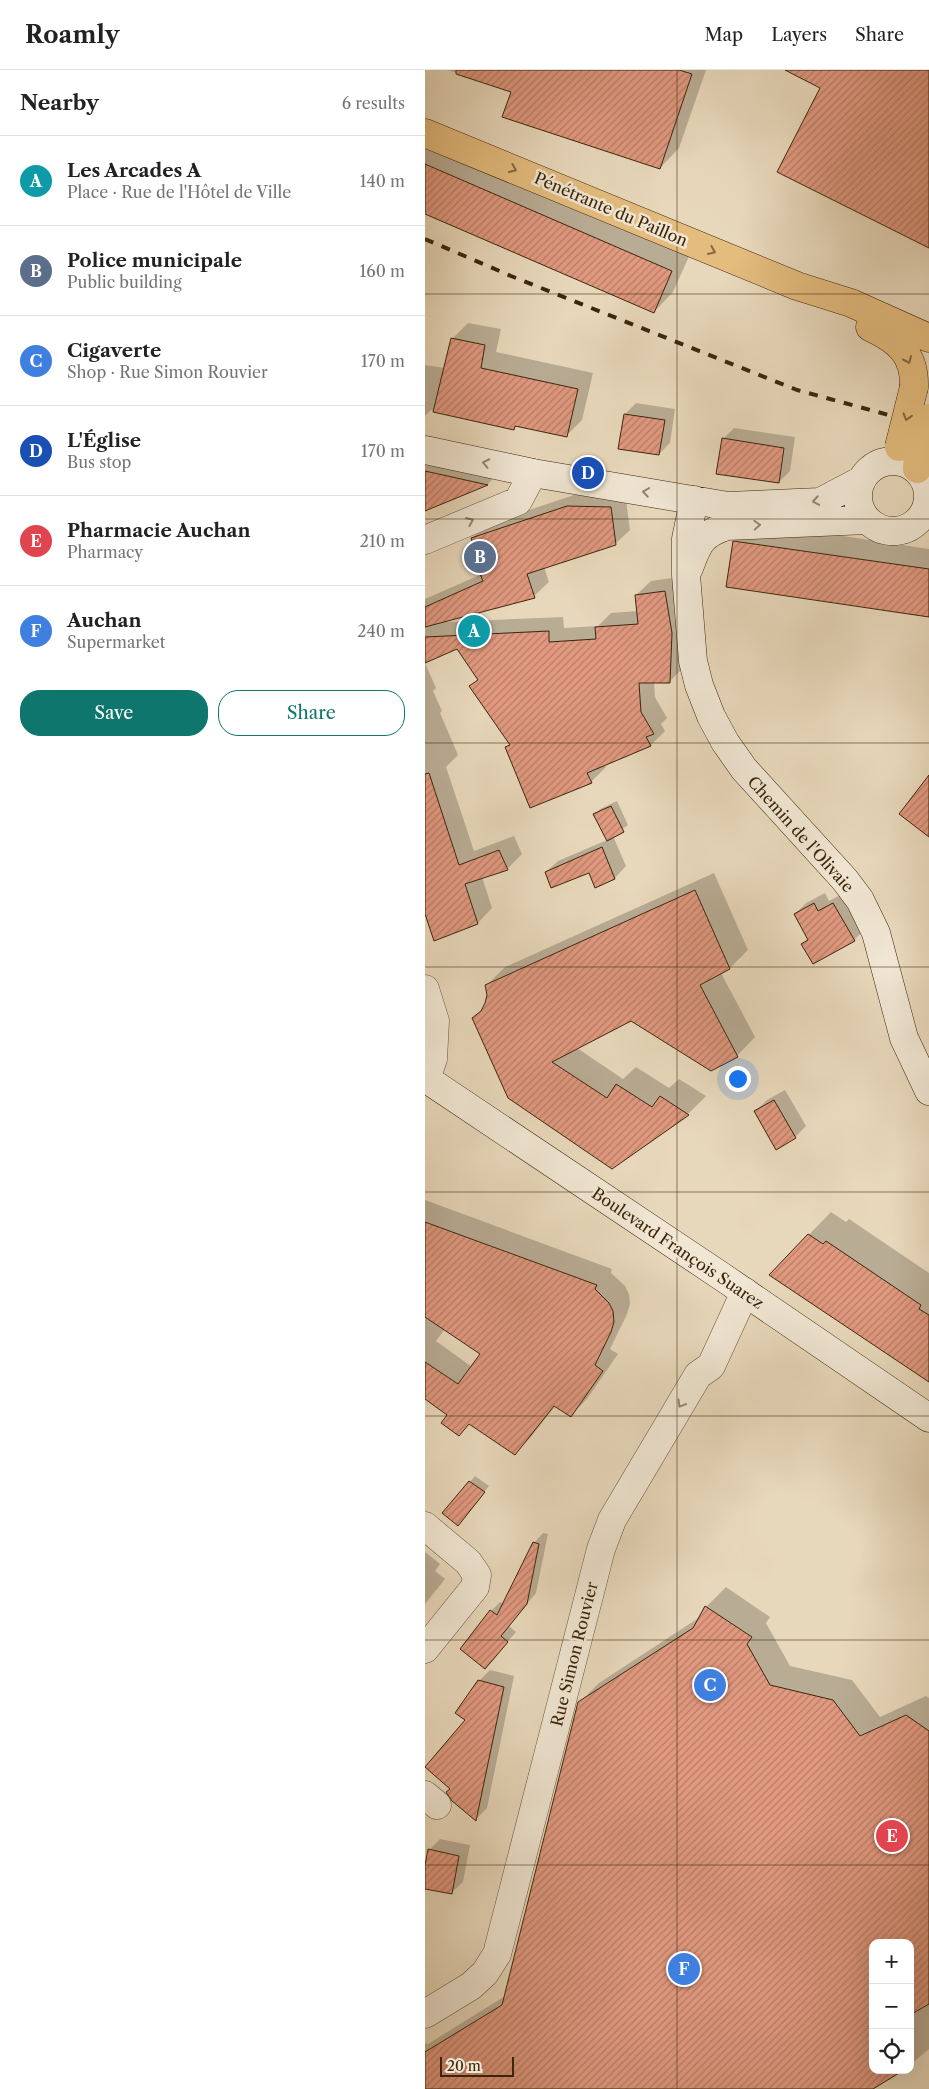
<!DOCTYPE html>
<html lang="en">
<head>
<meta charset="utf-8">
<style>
	body { margin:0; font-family:"Libre Caslon Text",serif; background:#f2f2f2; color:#222 }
	.controls { position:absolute; right:15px; bottom:15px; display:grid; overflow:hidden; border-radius:10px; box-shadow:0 5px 20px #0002 }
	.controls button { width:45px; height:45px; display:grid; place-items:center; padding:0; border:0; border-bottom:1px solid #e0e0e0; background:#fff; color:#222; font:25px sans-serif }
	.scale { position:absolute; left:15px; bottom:12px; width:74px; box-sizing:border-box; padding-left:5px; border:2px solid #3b260a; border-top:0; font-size:14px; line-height:18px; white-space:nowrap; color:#3b260a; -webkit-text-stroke:4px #f0e6d3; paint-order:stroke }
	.you { position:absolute; left:312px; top:1008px; width:18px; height:18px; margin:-12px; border:4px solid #fff; border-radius:50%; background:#1a73e8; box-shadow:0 0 0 8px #1a73e833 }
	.badge { display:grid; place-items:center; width:32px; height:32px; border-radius:50%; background:#0f766e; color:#fff; font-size:16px; font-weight:700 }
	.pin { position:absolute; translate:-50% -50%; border:2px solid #fff; box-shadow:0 1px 5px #0006 }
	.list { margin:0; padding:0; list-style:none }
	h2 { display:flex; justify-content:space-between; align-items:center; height:65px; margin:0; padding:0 20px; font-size:21px }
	h2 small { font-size:16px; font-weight:400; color:#767676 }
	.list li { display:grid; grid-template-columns:32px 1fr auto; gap:15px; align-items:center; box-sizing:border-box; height:90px; padding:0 20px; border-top:1px solid #e0e0e0 }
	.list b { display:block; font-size:19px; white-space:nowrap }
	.list p { margin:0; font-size:16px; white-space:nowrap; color:#767676 }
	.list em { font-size:16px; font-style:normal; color:#767676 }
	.actions { display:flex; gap:10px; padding:15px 20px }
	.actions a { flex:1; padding:11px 0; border:1px solid #0f766e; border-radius:20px; text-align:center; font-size:18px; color:#0f766e }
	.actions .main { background:#0f766e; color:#fff }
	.icon { flex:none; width:28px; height:28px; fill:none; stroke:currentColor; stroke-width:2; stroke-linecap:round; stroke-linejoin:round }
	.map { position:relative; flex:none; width:504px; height:2019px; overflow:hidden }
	header { display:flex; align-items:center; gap:30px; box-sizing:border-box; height:70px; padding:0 25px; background:#fff; border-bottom:1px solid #e0e0e0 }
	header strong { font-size:24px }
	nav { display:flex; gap:28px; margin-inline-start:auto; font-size:18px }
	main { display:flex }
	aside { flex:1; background:#fff }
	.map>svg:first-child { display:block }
	.shadow { fill:#0003; fill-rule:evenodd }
	.building { fill:url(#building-hatch); stroke:#3b260a }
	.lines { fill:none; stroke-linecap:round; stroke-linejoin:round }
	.street-casing { stroke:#665236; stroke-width:29 }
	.secondary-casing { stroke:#3b260a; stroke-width:29 }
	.primary-casing { stroke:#3b260a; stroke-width:29 }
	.street { stroke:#f0e6d3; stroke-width:28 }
	.secondary { stroke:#f0e6d3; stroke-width:28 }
	.primary { stroke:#e4bc7e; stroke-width:28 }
	.rail { stroke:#3b260a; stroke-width:4; stroke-dasharray:9 9; stroke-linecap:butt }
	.primary-bridge-casing { stroke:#3b260a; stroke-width:29; stroke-linecap:butt }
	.primary-bridge { stroke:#e4bc7e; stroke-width:28 }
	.oneway { stroke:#876a3e }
	.oneway2 { stroke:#96866e }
	.grid { fill:none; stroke:#3b260a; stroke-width:1; stroke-opacity:0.55 }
	.labels { text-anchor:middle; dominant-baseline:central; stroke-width:5; stroke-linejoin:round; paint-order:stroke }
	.street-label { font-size:16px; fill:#3b260a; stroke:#f0e6d3 }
</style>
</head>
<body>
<header>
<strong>Roamly</strong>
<nav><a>Map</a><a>Layers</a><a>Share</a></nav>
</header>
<main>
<aside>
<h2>Nearby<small>6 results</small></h2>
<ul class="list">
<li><span class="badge" style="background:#0f9aa8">A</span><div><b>Les Arcades A</b><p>Place · Rue de l'Hôtel de Ville</p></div><em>140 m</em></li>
<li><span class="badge" style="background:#5c6f8a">B</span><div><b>Police municipale</b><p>Public building</p></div><em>160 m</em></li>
<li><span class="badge" style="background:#3f7fe0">C</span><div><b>Cigaverte</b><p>Shop · Rue Simon Rouvier</p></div><em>170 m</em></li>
<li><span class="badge" style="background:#1a4fb4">D</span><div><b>L'Église</b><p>Bus stop</p></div><em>170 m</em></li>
<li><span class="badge" style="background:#e0444e">E</span><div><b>Pharmacie Auchan</b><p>Pharmacy</p></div><em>210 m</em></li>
<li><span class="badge" style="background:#3f7fe0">F</span><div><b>Auchan</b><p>Supermarket</p></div><em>240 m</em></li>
</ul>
<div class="actions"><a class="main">Save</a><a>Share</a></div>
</aside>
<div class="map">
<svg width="504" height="2019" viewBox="0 0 504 2019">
	<defs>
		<pattern id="building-hatch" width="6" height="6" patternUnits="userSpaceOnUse" patternTransform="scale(1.25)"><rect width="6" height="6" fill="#e19980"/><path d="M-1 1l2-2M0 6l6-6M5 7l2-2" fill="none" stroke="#b87d67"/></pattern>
	</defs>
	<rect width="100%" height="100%" fill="#e8d8bb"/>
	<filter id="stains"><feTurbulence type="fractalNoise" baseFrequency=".004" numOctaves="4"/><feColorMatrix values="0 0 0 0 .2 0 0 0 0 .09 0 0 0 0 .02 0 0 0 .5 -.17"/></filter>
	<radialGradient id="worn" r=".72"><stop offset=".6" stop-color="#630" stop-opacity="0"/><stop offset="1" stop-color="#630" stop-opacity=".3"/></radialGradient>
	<path class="shadow" d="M23,0h258l-27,78 -19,20 -147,-77z
		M0,67l266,115 -18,40 -19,20 -229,-99z
		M43,253l33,6 -5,23 97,21 -11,47 -16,16 -49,-10 -3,2 -83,-18 -6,6v-51l20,3 7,-29z
		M211,333l39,6 -5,34 -11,11 -34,-40z
		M309,358l61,9 -5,34 -11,11 -56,-43z
		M0,382l77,17 -14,15 -63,27z
		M158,422l42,1 5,37 -15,14 -71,23 5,15 -15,14 -94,26 123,-5 1,11 34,-2 13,-13 27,-2 -2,-16 15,-14 28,-4 5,90 -14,14 -16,1 1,15 12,21 -6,6 4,7 -14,14 -47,20 2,2 -15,15 -84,-35 4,-3 -40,-58 7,-7 -21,-31 -32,14v-63l57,-25 -10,-36 15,-14z
		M332,453l172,26v67l-201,-30 6,-44 19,-18z
		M0,593l11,25 -3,3 9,20 -2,2 18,42 -12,12 28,84 40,-15 8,18 -15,15 -25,8 10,31 -14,15 -53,-13z
		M192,731l11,24 -15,11 13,30 -11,12 -19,8 -6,-15 -44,1 12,-11 49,-21 -13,-25 6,-6z
		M289,803l34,77 -18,18 -9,5 34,64 -18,19 -26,14 -80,-50 -54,28 46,31 13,-12 33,21 10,-9 27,17 -18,18 -76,53 -128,-159 4,-13 -2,-9 19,-19z
		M400,823l4,8 15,-8 21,36 -11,11 -51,4 6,-6 -14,-24 11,-11z
		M360,1020l21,36 -11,11 -39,-26 11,-11z
		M0,1130l187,69 -1,4 14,13 4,8 1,10 -3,10 -17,35 8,5 -31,45 -16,16 -15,-10 -25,32 -16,16 -45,-30 -11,12 -11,-20 -23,-17zM20,1259l36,25 -9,13 -36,-26z
		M406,1142l15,10 3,-3 80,54v108l-158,-107z
		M50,1406l14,10 -26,32 7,-36z
		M118,1463l5,1 -12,59 -27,33 7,6 -31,36 6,-57 9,-9 4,2 30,-61z
		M0,1482l15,12 -5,7 10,8 -20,25z
		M301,1517l44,30 -4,6 24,43 62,14 28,37 46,-21 3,2v351l-19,16v-122h-37l-2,146h-446v-46l3,1 77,-48 74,-293 20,-20 101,-66 6,-10z
		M65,1600l24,6 -27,132 -11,11 -9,-99 12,-39z
		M15,1769l30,6 -7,37 -12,11 -26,-5v-17l4,-21z"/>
	<path class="building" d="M31,0h223l13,4 -32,95 -158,-52 9,-25 -55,-18z
		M360,0h144v178l-152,-76 43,-84z
		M0,94l247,107 -18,42 -229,-99z
		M26,268l34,7 -4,23 97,21 -11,48 -52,-11 -1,4 -81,-18z
		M199,344l41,6 -6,35 -41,-6z
		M297,368l62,10 -5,35 -63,-9z
		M0,401l63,14 -63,26z
		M142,436l44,1 5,38 -89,29 8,24 -110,29v-20l58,-26 -11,-26 4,-3 -5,-14z
		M308,471l196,28v48l-203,-30z
		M240,521l7,42 -2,50h-31l2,29 13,22 -8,3 5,9 -64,27 5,10 -62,25 -25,-61 5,-2 -41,-59 9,-6 -21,-31 -32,14v-26l124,-6v11l47,-3 -1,-12 43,-3 -3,-29z
		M4,703l30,92 40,-15 9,20 -43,14 13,40 -44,17 -9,-27v-140z
		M504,705v62l-30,-23z
		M186,736l13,26 -17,9 -14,-27z
		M177,777l13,32 -20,9 -6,-15 -38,15 -6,-16z
		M270,820l35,79 -30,16 38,72 -27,14 -80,-50 -79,41 55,36 9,-14 36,23 8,-11 29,19 -77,54 -104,-71 -36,-80 9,-7 4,-8 2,-8 -2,-10z
		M389,833l4,8 15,-8 22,38 -42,23 -12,-20 7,-4 -14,-26z
		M349,1030l22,38 -20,12 -22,-39z
		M0,1152l172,63 -2,4 14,14 4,8 1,11 -3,10 -16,33 8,6 -32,46 -17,-11 -39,49 -46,-31 -10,12 -18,-13 6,-8 -22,-16v-37l33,22 22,-30 -55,-37z
		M383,1164l15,10 3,-3 95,64 -2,4 10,6v67l-160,-107z
		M44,1411l16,11 -27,34 -16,-13z
		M108,1472l6,2 -12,60 -26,32 7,6 -23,27 -25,-20 30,-39 7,5z
		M280,1536l47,31 -5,7 23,41 63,15 27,36 46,-21 23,16v273l-19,11v-72h-37v127h31l-31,19h-448v-37l77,-47 76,-303 115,-74z
		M53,1610l26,7 -28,134 -24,-20 -6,-9 4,-3 -25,-22 40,-47 -10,-7z
		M3,1779l31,7 -7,38 -27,-5v-24z"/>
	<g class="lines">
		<g class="street-casing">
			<path id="street" d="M0,470l93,-39 15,-28
				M0,919l10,32 -2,38 -7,20
				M0,1456l43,36 9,13 -2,12 -50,62
				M0,1725l12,10
				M0,1944l46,-28 14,-13 12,-19 104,-405 11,-29 86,-145 13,-9 34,-74"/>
		</g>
		<g class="secondary-casing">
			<path id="secondary" d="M0,380l108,23 195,33 92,-4 40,-21
				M433 426a35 35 0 1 1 70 0a35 35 0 1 1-70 0Z
				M269,430l-8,39v36l7,86 6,24 12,31 14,26 19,27 101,111 15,20 16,33 28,105 25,53
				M264,498c9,-24 11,-33 38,-42l140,-6
				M0,1008l296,198 208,142"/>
		</g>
		<g class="primary-casing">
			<path id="primary" d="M0,63l372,153 54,17 78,35
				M445,257c28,13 45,27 44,60
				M492,399l1,-18"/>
		</g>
		<use href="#street" class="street"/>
		<use href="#secondary" class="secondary"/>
		<use href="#primary" class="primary"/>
		<path class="rail" d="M0,169l86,37 286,114 132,36"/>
		<g class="primary-bridge-casing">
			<path id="primary-bridge" d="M474,377l15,-60
				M493,381l11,-33"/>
		</g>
		<use href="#primary-bridge" class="primary-bridge"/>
	</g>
	<defs><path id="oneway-chevron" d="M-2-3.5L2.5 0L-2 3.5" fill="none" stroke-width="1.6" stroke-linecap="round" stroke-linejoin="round" transform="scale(1.25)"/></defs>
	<g class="oneway">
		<use href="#oneway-chevron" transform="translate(88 99) rotate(23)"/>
		<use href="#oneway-chevron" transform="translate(287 181) rotate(23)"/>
		<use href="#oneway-chevron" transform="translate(483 290) rotate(66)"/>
		<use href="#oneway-chevron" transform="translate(482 347) rotate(107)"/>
	</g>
	<g class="oneway2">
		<use href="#oneway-chevron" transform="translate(61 393) rotate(-168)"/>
		<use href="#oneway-chevron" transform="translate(221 422) rotate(-171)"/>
		<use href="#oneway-chevron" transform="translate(391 431) rotate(170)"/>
		<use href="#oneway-chevron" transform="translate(45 451) rotate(-23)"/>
		<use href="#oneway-chevron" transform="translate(332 455) rotate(-3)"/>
		<use href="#oneway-chevron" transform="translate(256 1334) rotate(121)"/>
	</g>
	<path class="grid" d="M252,0v2019M0,224h504M0,449h504M0,673h504M0,897h504M0,1122h504M0,1346h504M0,1570h504M0,1795h504"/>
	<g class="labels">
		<g class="street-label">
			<text transform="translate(186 139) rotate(23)">Pénétrante du Paillon</text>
			<text transform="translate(376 764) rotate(48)">Chemin de l'Olivaie</text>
			<text transform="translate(253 1178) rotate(34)">Boulevard François Suarez</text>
			<text transform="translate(149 1584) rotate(-76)">Rue Simon Rouvier</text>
		</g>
	</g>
	<rect width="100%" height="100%" filter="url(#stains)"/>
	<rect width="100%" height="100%" fill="url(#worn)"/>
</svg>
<div class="controls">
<button>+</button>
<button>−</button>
<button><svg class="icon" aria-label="locate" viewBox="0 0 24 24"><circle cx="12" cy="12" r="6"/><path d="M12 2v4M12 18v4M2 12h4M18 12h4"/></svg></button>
</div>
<div class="scale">20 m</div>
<div class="you"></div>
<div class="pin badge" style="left:49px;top:561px;background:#0f9aa8">A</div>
<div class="pin badge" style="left:55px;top:487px;background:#5c6f8a">B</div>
<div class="pin badge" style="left:285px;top:1615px;background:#3f7fe0">C</div>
<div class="pin badge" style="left:163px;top:403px;background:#1a4fb4">D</div>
<div class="pin badge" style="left:467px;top:1766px;background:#e0444e">E</div>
<div class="pin badge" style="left:259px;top:1899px;background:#3f7fe0">F</div>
</div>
</main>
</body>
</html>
